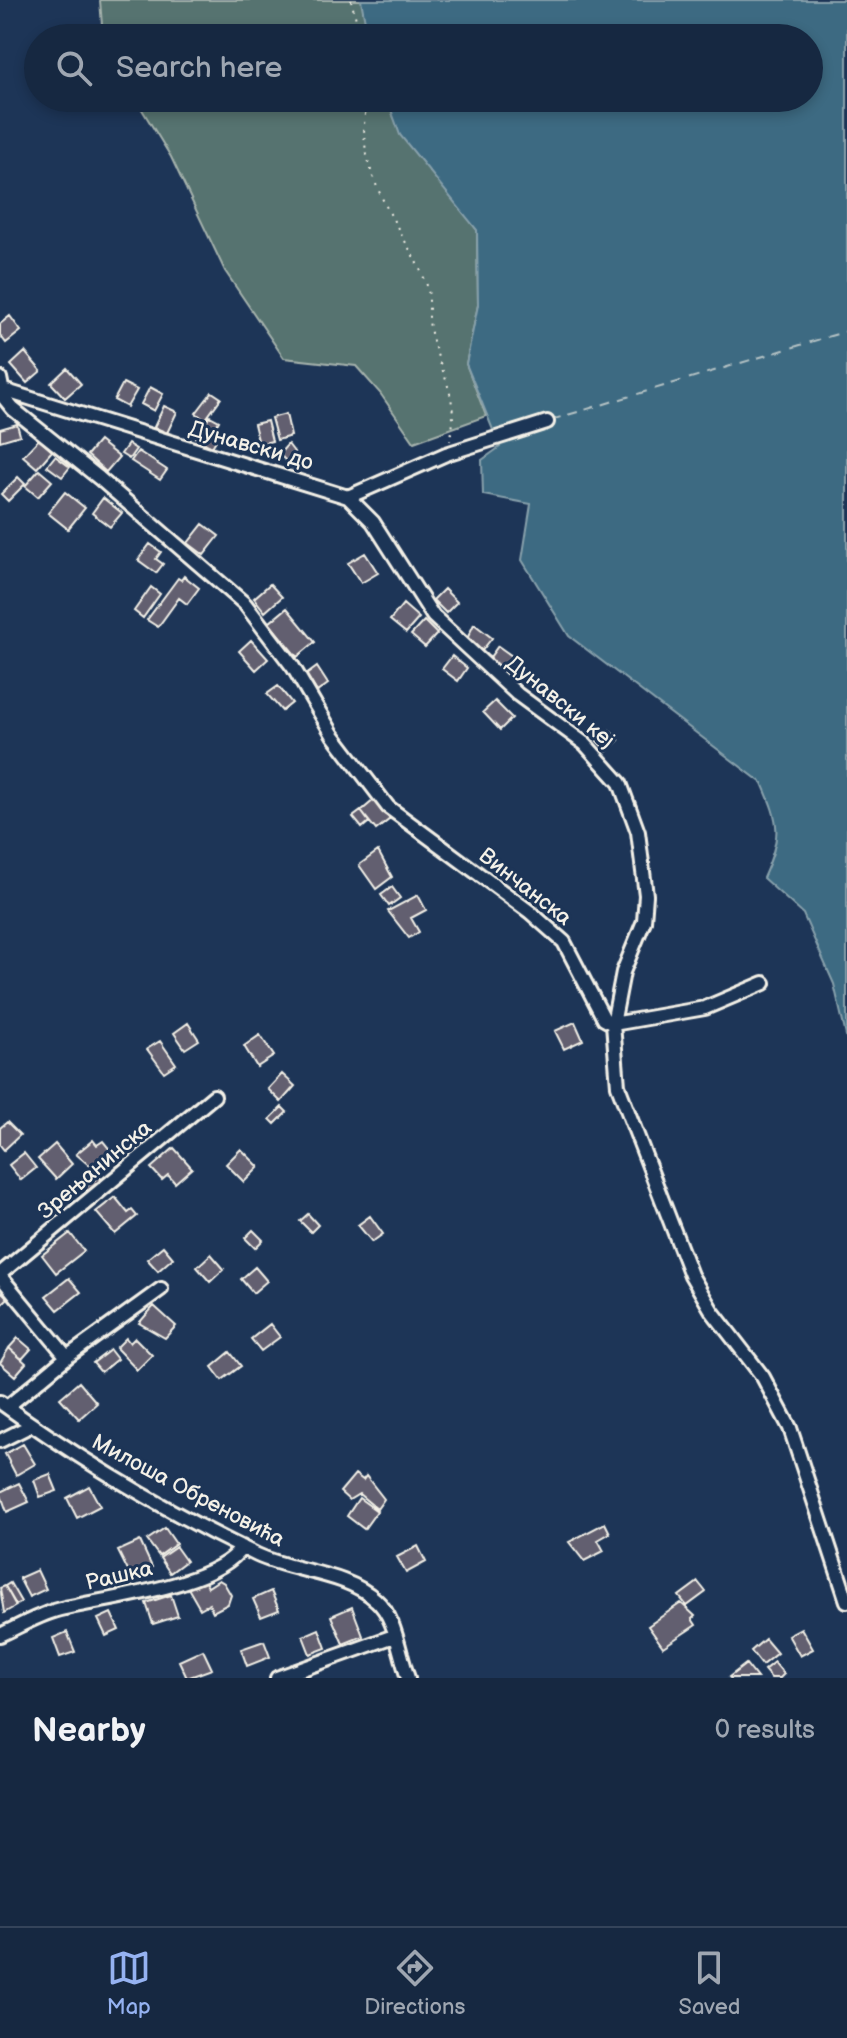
<!DOCTYPE html>
<html lang="en">
<head>
<meta charset="utf-8">
<style>
	body { margin:0; font-family:"Balsamiq Sans",sans-serif; background:#23344c; color:#f1f3f6 }
	.list { margin:0; padding:0; list-style:none }
	h2 { display:flex; justify-content:space-between; align-items:center; height:104px; margin:0; padding:0 32px; font-size:34px }
	h2 small { font-size:26px; font-weight:400; color:#9ea6b1 }
	.icon { flex:none; width:44px; height:44px; fill:none; stroke:currentColor; stroke-width:2; stroke-linecap:round; stroke-linejoin:round }
	.map { position:relative; flex:none; width:847px; height:1678px; overflow:hidden }
	.search { position:absolute; background:#162841; box-shadow:0 4px 12px #0003; left:24px; right:24px; top:24px; height:88px; display:flex; align-items:center; gap:20px; box-sizing:border-box; padding:0 28px; border-radius:44px; color:#9ea6b1; font-size:30px }
	.sheet { height:248px; background:#162841 }
	nav { display:flex; justify-content:space-around; align-items:center; box-sizing:border-box; height:112px; border-top:2px solid #35445a; background:#162841; font-size:22px; color:#9ea6b1 }
	nav a { display:grid; justify-items:center; gap:4px }
	nav .on { color:#95b2f1 }
	.map>svg:first-child { display:block }
	.green { fill:#567370; stroke:#a5b2ac; stroke-width:2 }
	.water { fill:#3e6a82; stroke:#87a0ab; stroke-width:2 }
	.lines { fill:none; stroke-linecap:round; stroke-linejoin:round }
	.ferry { stroke:#b4c2c4; stroke-width:2; stroke-dasharray:10 8; stroke-linecap:butt }
	.building { fill:#625f6f; stroke:#f4f1e8; stroke-width:2 }
	.minor-casing { stroke:#f4f1e8; stroke-width:18 }
	.path { stroke:#f4f1e8; stroke-width:2; stroke-dasharray:2 6; stroke-linecap:butt }
	.minor { stroke:#1d3557; stroke-width:12 }
	.labels { text-anchor:middle; dominant-baseline:central; stroke-width:6; stroke-linejoin:round; paint-order:stroke }
	.street-label { font-size:22px; fill:#f4f1e8; stroke:#1d3557 }
</style>
</head>
<body>
<div class="map">
<svg width="847" height="1678" viewBox="0 0 847 1678">
	<rect width="100%" height="100%" fill="#1d3557"/>
	<filter id="ink" filterUnits="userSpaceOnUse"><feTurbulence type="fractalNoise" baseFrequency=".0125" numOctaves="2"/><feDisplacementMap in="SourceGraphic" scale="16" xChannelSelector="R" yChannelSelector="G"/><feConvolveMatrix kernelMatrix="1 2 1 2 8 2 1 2 1" color-interpolation-filters="sRGB"/></filter>
	<g filter="url(#ink)">
		<path class="green" d="M100,0h263l9,38h-269z
			M135,98h252l7,20 83,112 1,75 -12,59 20,52 -72,26 -34,-49 -24,-27 -72,-8 -59,-87 -54,-114z"/>
		<path class="water" d="M361,0h486v1040l-13,-56 -31,-70 -40,-36c19,-42 17,-54 -1,-95l-193,-147 -47,-76 9,-56 -48,-9 -1,-35 18,-13 -34,-83 12,-59 -1,-75 -77,-95 -13,-37h422v-60h-441z"/>
		<g class="lines">
			<path class="ferry" d="M551,420l296,-89"/>
		</g>
		<path class="building" d="M10,316l11,15 -15,12 -6,-8v-11z
			M25,352l16,19 -14,12 -16,-18z
			M67,368l14,16 -16,14 -14,-15z
			M123,383l14,7 -10,17 -13,-7z
			M150,387l13,7 -9,17 -13,-7z
			M212,392l9,6 -16,22 -9,-7z
			M164,406l13,6 -10,21 -13,-6z
			M286,414l5,22 -14,4 -6,-22z
			M210,416l9,5 -7,12 6,4 -6,10 -16,-9z
			M267,421l5,20 -13,3 -5,-20z
			M17,424l3,11 -20,6v-12z
			M39,439l13,12 -15,17 -14,-12z
			M99,441l20,16 -13,15 -19,-17z
			M128,444l8,5 -7,10 -8,-5z
			M288,444l13,17 -8,7 -14,-14z
			M138,451l29,19 -7,10 -29,-19z
			M55,456l15,11 -8,10 -15,-11z
			M39,470l13,11 -14,16 -13,-11z
			M18,477l7,7 -17,17 -7,-7z
			M65,492l20,16 -17,21 -20,-16z
			M103,498l19,15 -12,14 -18,-14z
			M203,524l16,12 -15,19 -16,-12z
			M150,544l11,8 -5,7 7,5 -7,9 -18,-13z
			M365,553l13,20 -17,10 -13,-20z
			M184,576l15,12 -12,16 -8,-6 -21,29 -11,-7 31,-42 3,2z
			M270,584l12,13 -17,15 -11,-14z
			M151,587l9,7 -17,24 -9,-7z
			M444,589l13,13 -11,11 -13,-13z
			M403,604l16,14 -13,15 -16,-13z
			M287,608l28,34 -18,15 -28,-34z
			M424,621l13,13 -12,13 -14,-12z
			M474,624l18,14 -12,15 -14,-12z
			M251,640l17,19 -12,11 -17,-19z
			M498,646l21,15 -10,14 -21,-15z
			M452,656l15,12 -9,13 -16,-12z
			M317,667l11,17 -11,8 -11,-17z
			M278,686l14,17 -10,8 -15,-17z
			M495,701l17,17 -12,12 -17,-18z
			M609,730l10,10 -12,11 -10,-10z
			M374,800l16,19 -14,11 -15,-19z
			M361,811l8,11 -7,6 -9,-11z
			M378,851l14,26 -16,12 -17,-24z
			M392,887l8,11 -11,8 -8,-11z
			M418,895l8,15 -15,8 8,14 -10,6 -21,-27z
			M575,1022l8,18 -19,9 -9,-18z
			M188,1023l11,17 -14,9 -11,-16z
			M260,1035l14,21 -17,11 -13,-21z
			M160,1041l16,23 -12,8 -17,-23z
			M282,1074l13,12 -14,16 -13,-13z
			M282,1107l5,5 -12,12 -5,-5z
			M7,1122l13,13 -16,15 -4,-5v-17z
			M93,1140l4,5 6,-4 13,16 -19,15 -21,-18z
			M55,1144l17,20 -16,15 -18,-20z
			M174,1148l18,20 -17,15 -7,-8 -6,5 -11,-12z
			M241,1149l18,18 -15,15 -18,-18z
			M24,1153l12,15 -15,12 -12,-15z
			M99,1176l7,9 -14,12 -7,-9z
			M115,1197l13,16 4,-3 5,6 -22,18 -19,-22z
			M308,1214l10,11 -7,7 -11,-11z
			M370,1216l13,18 -11,8 -14,-17z
			M253,1230l10,10 -8,8 -10,-10z
			M70,1233l14,18 -28,22 -14,-18z
			M163,1246l10,12 -15,13 -11,-12z
			M211,1254l13,15 -14,13 -13,-15z
			M255,1267l12,14 -14,12 -12,-14z
			M69,1278l12,14 -23,18 -12,-14z
			M2,1292l6,6 -8,8v-13z
			M154,1306l22,20 -11,12 -26,-15z
			M270,1324l10,13 -19,14 -10,-12z
			M18,1338l13,11 -9,10 -13,-11z
			M126,1338l4,5 5,-5 17,17 -15,15 -21,-22z
			M9,1348l17,15 -11,13 -15,-13z
			M110,1350l7,9 -16,13 -8,-9z
			M230,1352l11,14 -19,14 -10,-13z
			M79,1382l18,21 -18,16 -19,-21z
			M23,1444l12,20 -19,11 -11,-21z
			M50,1474l7,17 -17,6 -6,-17z
			M355,1474l8,6 3,-4 18,23 -7,10 -18,-15 -10,6 -9,-8z
			M19,1483l10,19 -22,10 -7,-20z
			M89,1486l11,20 -23,12 -10,-20z
			M359,1498l18,13 -13,18 -17,-13z
			M605,1523l5,10 -12,7 6,11 -20,10 -15,-19z
			M165,1528l11,16 -17,12 -12,-16z
			M140,1541l12,26 -21,10 -13,-26z
			M418,1546l8,16 -20,11 -9,-16z
			M176,1547l10,14 -16,12 -10,-15z
			M37,1570l9,19 -17,8 -10,-19z
			M204,1580l4,7 11,-7 5,3 7,12 -3,9 -15,8 -4,-8 -9,5 -12,-21z
			M698,1582l8,10 -19,14 -8,-10z
			M10,1583l11,19 -5,3 -11,-19z
			M5,1586l11,20 -12,7 -4,-25z
			M271,1591l8,19 -18,7 -8,-18z
			M171,1595l7,21 -25,8 -7,-21z
			M681,1603l14,13 -3,3 4,6 -33,22 -15,-21z
			M352,1607l11,29 -20,8 -12,-28z
			M111,1613l8,17 -13,6 -8,-17z
			M801,1628l12,21 -13,7 -12,-21z
			M319,1629l7,19 -16,6 -7,-18z
			M67,1632l8,20 -15,5 -7,-19z
			M765,1639l12,14 -15,12 -11,-14z
			M264,1641l6,16 -23,9 -6,-17z
			M203,1650l9,19 -25,9 -8,-17z
			M774,1662l10,12 -4,4h-9l-7,-8z
			M746,1664l11,14h-27l-1,-1z"/>
		<g class="lines">
			<g class="minor-casing">
				<path id="minor" d="M0,378l4,20 9,11 86,69 146,126 48,63 40,68 55,72 142,105 34,30 40,77 9,5
					M0,389l348,108 98,-43 101,-32
					M348,497l25,25 60,94 84,78 68,50 35,39 18,49 8,63 -2,26 -21,51 -10,52 5,62 73,189 21,36 51,66 27,51 57,173
					M613,1024l92,-16 59,-25
					M0,1274l214,-178
					M0,1276l67,81
					M0,1402c80,58 168,110 257,153 36,17 89,17 119,45 20,17 23,54 32,78
					M7,1407l60,-50 94,-68
					M0,1441l32,-16
					M0,1635c18,-8 38,-20 57,-25 43,-11 160,-23 185,-63
					M277,1678l117,-42"/>
			</g>
			<path class="path" d="M351,0l10,38
				M368,98c-18,70 30,122 57,182 7,16 2,32 5,48 8,43 31,67 20,113"/>
			<use href="#minor" class="minor"/>
		</g>
	</g>
	<g class="labels">
		<g class="street-label">
			<text transform="translate(251 446) rotate(16)">Дунавски до</text>
			<text transform="translate(560 702) rotate(39)">Дунавски кеј</text>
			<text transform="translate(525 887) rotate(38)">Винчанска</text>
			<text transform="translate(95 1170) rotate(-40)">Зрењанинска</text>
			<text transform="translate(188 1491) rotate(28)">Милоша Обреновића</text>
			<text transform="translate(119 1576) rotate(-13)">Рашка</text>
		</g>
	</g>
</svg>
<div class="search"><svg class="icon" aria-label="search" viewBox="0 0 24 24"><circle cx="10" cy="10" r="6"/><path d="M15 15l6 6"/></svg>Search here</div>
</div>
<section class="sheet">
<h2>Nearby<small>0 results</small></h2>
<ul class="list">
</ul>
</section>
<nav>
<a class="on"><svg class="icon" aria-label="map" viewBox="0 0 24 24"><path d="M3 6l6-2 6 2 6-2v14l-6 2-6-2-6 2zM9 4v14M15 6v14"/></svg>Map</a>
<a><svg class="icon" aria-label="directions" viewBox="0 0 24 24"><path d="M12 3l9 9-9 9-9-9zM9 14v-3h6M13 9l2 2-2 2"/></svg>Directions</a>
<a><svg class="icon" aria-label="saved" viewBox="0 0 24 24"><path d="M7 4h10v16l-5-4-5 4z"/></svg>Saved</a>
</nav>
</body>
</html>
